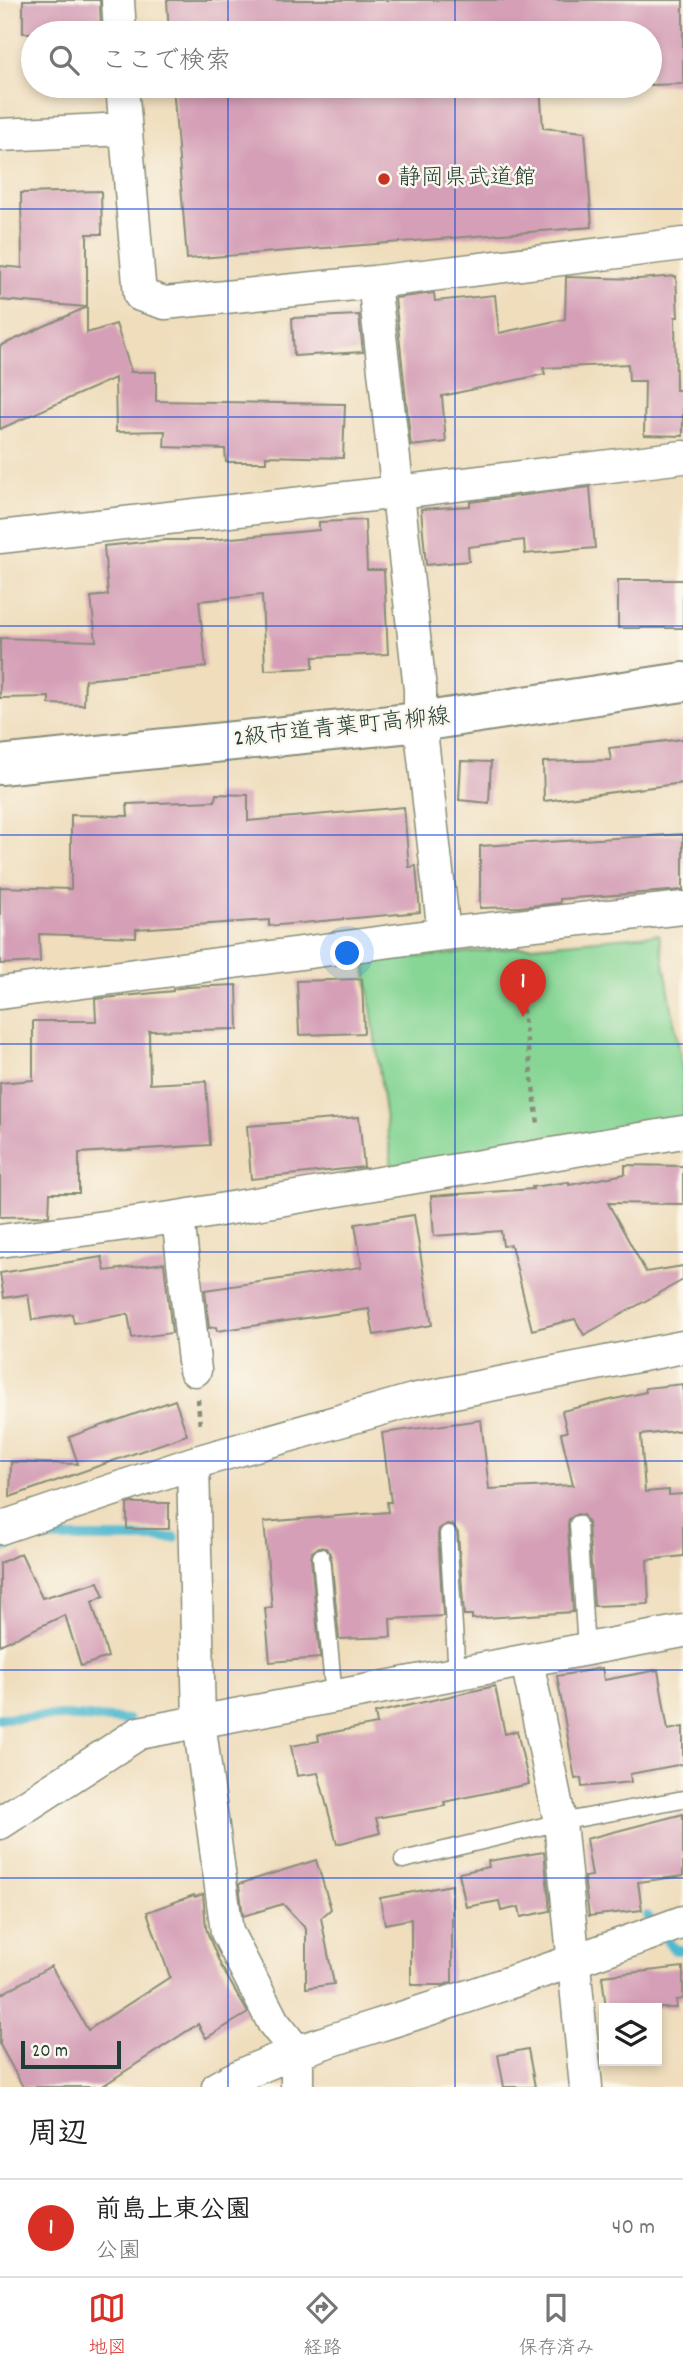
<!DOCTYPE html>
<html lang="ja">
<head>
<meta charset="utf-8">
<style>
	body { margin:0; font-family:Dekko,"Klee One",sans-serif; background:#f6f6f6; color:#222 }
	.controls { position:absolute; right:21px; bottom:21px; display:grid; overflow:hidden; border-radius:0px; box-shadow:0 4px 10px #0003 }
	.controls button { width:63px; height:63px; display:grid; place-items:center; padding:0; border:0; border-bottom:2px solid #e0e0e0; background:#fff; color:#222; font:35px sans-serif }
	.scale { position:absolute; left:21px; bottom:18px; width:100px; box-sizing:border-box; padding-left:7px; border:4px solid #1f3d34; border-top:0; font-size:19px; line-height:24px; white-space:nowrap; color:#1f3d34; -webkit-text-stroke:5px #fbf7ec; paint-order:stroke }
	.you { position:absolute; left:348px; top:954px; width:24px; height:24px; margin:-18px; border:5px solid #fff; border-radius:50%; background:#1a73e8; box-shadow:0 0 0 10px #1a73e833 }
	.badge { display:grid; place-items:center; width:46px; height:46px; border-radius:50%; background:#d93025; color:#fff; font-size:23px; font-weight:700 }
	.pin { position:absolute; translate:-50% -58px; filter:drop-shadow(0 2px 4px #0008) }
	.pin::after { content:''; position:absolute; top:37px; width:24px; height:21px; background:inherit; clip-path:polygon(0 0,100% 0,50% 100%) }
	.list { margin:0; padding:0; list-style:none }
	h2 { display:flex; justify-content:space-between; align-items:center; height:91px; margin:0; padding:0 28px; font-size:30px }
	h2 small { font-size:23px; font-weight:400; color:#767676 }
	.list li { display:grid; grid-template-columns:46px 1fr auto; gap:21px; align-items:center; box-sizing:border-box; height:98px; padding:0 28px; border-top:2px solid #e0e0e0 }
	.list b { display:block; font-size:26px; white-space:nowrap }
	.list p { margin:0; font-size:23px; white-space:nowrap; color:#767676 }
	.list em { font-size:23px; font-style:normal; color:#767676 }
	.icon { flex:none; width:38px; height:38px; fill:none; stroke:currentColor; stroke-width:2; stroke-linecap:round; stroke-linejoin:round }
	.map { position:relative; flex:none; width:683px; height:2087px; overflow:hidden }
	.search { position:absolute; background:#fff; box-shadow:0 4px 10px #0003; left:21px; right:21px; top:21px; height:77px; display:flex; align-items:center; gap:18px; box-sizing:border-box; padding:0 24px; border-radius:38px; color:#767676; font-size:26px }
	.sheet { height:189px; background:#fff }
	nav { display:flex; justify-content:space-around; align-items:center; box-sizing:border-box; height:98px; border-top:2px solid #e0e0e0; background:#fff; font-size:19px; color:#767676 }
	nav a { display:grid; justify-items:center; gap:4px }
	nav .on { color:#d93025 }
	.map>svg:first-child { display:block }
	.green { fill:#87d695; stroke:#538a64; stroke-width:2 }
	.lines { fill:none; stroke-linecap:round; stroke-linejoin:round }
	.stream { stroke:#51b9cf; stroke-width:10 }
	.building { fill:#d5a0b7 }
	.service-casing { stroke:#878d78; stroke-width:19 }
	.minor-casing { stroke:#878d78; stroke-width:35 }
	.tertiary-casing { stroke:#878d78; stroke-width:42 }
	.path { stroke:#878d78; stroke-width:4.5; stroke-dasharray:5 5; stroke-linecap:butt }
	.service { stroke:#fff; stroke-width:16 }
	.minor { stroke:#fff; stroke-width:32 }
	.tertiary { stroke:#fff; stroke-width:38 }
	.grid { fill:none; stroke:#1d4ed8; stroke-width:2; stroke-opacity:0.55 }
	.poi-dot { fill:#c8321e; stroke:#fbf7ec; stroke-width:2.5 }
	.labels { text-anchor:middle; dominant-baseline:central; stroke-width:5; stroke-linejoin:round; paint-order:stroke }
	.poi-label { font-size:23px; fill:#1f3d34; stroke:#fbf7ec; text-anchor:start }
	.street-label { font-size:23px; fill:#1f3d34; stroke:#fbf7ec }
</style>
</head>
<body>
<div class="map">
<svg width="683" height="2087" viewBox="0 0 683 2087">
	<rect width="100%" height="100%" fill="#fbf7ec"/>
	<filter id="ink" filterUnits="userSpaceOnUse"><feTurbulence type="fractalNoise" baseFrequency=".0143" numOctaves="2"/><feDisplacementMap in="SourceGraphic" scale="14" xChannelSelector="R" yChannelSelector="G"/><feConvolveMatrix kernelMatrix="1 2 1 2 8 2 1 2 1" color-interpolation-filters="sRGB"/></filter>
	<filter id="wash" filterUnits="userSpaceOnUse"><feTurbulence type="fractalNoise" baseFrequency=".00686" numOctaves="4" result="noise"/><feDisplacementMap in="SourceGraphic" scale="28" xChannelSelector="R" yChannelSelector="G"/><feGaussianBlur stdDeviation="1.57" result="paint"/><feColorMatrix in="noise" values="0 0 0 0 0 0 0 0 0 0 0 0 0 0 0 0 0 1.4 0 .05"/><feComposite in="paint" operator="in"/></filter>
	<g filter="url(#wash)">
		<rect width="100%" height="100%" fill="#efddbc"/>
		<path class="green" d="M659,934l24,137v52l-291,43 -27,-204z"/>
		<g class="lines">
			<path class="stream" d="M0,1549l27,-11h148
				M0,1718l62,-2 66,4
				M647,1916l28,34h8"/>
		</g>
		<g id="blocks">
			<path class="building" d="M23,0h77l1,33h-78z
				M167,0h516v84l-33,1v-52h-481z
				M173,86h367l3,42 42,4 7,95 -405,32z
				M101,191l1,43h-15v99l29,-9 15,47 -2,1h27v29l189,3 -2,54 -77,-2v6h-40l-1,-13 -61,-2 1,-16 -49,1 -1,-54 -115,51v-83l87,-39 -87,-7v-34l22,2 -1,-75z
				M676,276l2,41h-3l1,73h7v46l-39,-1 1,-54h-16l-1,-17 -85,4 2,6 -103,22 4,46 -35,4 -16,-148 39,-5 1,8 60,-6 4,38 66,-14 1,-42 73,2z
				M359,315l4,37 -69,4 -2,-38z
				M590,487l5,61 -70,6 -1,-14 -56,7 1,14 -43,4 -5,-56 49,-3v-4z
				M365,520l2,50h17l4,84 -75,3v11l-48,2 -3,-75 -63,6 7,66 -121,13 -1,25 -35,-1v-7l-49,1v-60l96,3 -5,-44 17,-2 -4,-49 61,-6h45l109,-10v-8z
				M618,580h65v48h-65z
				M683,739v44l-139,18 -1,-39 68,-2 -2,-12z
				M461,761l30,1 -2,41 -30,-3z
				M216,794l32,1v26l156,-14 5,60 7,-1 4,46 -151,14v-6l-133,9v8l-97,-3 1,28 -40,2v-77l71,2v-74l57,1 -1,-12 88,-3z
				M683,834v56l-123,9v4l-41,4 -39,1v-62z
				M362,979l2,54 -65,2 -2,-54z
				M237,985l1,44 -89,2 1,53 56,-3 4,64 -131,8v40h-29l-1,23 -49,1v-134l33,-3v-59h63l-1,-22 78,-8v-2l14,-2z
				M359,1117l5,50 -113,12 -4,-53z
				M625,1165l58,1v38l-75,-1 38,69 37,-6v14l-99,55 -9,-16 -43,11 -21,-85 -8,1 -2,-15 -67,5 -3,-40 102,-7 -1,-2 37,-5v3l56,-11z
				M414,1215l18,110 -58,10 -5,-26 -152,22 -1,-4 -7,1 -4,-38 157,-23 -7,-43z
				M102,1257l3,14 59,-8 8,70 -40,5 -4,-24 -54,9 -2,-9 -40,6 -4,-26 -24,4 -4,-25z
				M683,1384v46l-42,5 4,57 24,-2v5l14,-1v62l-36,4 2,44 -55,2 -6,-83 -5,-8 -6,-1 -8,5 -1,6 5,87 -101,7v-4h-8l-6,-82 -5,-8 -6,-1 -8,5 -1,6 5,81 -53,3 1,18 -52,2 -8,-84 -5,-7 -7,-1 -7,5 -1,6 9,100 -50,4 -5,-54 7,-1 -8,-85 124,-10 -1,-10h4l-9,-69 99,-13 8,69 84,-4 -12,-52 6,-1 -5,-21 84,-19 -1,-4z
				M175,1400l12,35 -177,62 1,-35 67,2 -9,-27z
				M132,1503h37v26h-42v-25z
				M21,1553l21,45 56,-16 6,14 -12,6 16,55 -27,9 -16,-51 -65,30v-82z
				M602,1668l2,12 54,-10 10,60 15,-3v37l-53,10 1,8 -49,5 -1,-9 -6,1 -18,-103z
				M495,1686l10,48 12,-3 12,53 -85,18 1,4 -69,12 4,15 -43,11 -19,-71 -21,3 -6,-30 28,-5 -1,-6 59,-11 -2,-11z
				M683,1814v62l-45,6 4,28 -53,6 -5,-39 8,-1 -6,-37z
				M544,1852l6,59 -29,6 -2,-10 -18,4 -2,-10 -33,6 -7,-34 30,-6 -1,-6z
				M316,1860l15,49 -10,9 13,66 -28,4v-59l-23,-25 -40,12 -4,-32z
				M452,1885v97l-8,3h-33v-66l-26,5 -5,-26z
				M203,1894l3,34 4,12 11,26 27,47 -42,25 -8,-14 -97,63h-78l-23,-42v-50l51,-29 37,64 82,-53 -23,-65 47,-17 1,2z
				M683,1967v32l-7,1 1,8h-71l-4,-32z
				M528,2049l7,38h-31l-6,-32z"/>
		</g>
	</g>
	<g filter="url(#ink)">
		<use href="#blocks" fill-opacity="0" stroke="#878d78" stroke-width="2"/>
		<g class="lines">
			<g class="service-casing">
				<path id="service" d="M578,1524l8,126
					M448,1534l9,140
					M321,1557l13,140
					M403,1860l157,-38 123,-23"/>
			</g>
			<g class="minor-casing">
				<path id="minor" d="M118,0l2,33
					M122,86l18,209 25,8 209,-21 309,-38
					M0,135l125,-6
					M374,282l46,407v33l24,212
					M0,537l399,-45 284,-35
					M0,993l444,-59 239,-26
					M178,1217l17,153
					M0,1241l178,-24 505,-85
					M193,1463l6,258 28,211 46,90 24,30v35
					M0,1528l193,-65 220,-63 270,-53
					M527,1661l33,161 26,265
					M0,1823l139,-90 544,-102
					M218,2087c60,-33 128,-51 193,-72 92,-30 182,-60 272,-93"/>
			</g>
			<g class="tertiary-casing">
				<path id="tertiary" d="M0,765l420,-43 263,-40"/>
			</g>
			<path class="path" d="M516,959l22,165
				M198,1399l2,29"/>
			<use href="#service" class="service"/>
			<use href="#minor" class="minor"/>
			<use href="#tertiary" class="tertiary"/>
		</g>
	</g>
	<path class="grid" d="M228,0v33M455,0v33M228,86v2001M455,86v2001M0,209h683M0,417h683M0,626h683M0,835h683M0,1044h683M0,1252h683M0,1461h683M0,1670h683M0,1878h683"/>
	<circle class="poi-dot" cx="384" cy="179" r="7"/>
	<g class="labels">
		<g class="poi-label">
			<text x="398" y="179">静岡県武道館</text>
		</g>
		<g class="street-label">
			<text transform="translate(342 729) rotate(-6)">2級市道青葉町高柳線</text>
		</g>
	</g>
</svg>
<div class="controls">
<button><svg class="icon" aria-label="layers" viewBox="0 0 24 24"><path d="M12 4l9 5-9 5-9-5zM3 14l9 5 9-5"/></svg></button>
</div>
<div class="scale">20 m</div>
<div class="you"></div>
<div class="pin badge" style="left:523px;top:1017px">1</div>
<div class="search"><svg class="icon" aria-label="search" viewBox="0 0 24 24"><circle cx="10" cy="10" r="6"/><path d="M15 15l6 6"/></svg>ここで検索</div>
</div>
<section class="sheet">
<h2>周辺<small></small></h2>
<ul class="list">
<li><span class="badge">1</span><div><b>前島上東公園</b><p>公園</p></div><em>40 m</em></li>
</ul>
</section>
<nav>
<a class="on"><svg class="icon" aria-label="map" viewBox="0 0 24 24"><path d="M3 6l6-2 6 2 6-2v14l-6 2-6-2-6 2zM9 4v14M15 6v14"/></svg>地図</a>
<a><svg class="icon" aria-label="directions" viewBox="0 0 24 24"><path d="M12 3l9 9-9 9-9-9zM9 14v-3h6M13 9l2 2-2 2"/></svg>経路</a>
<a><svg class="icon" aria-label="saved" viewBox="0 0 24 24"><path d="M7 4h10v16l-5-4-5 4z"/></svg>保存済み</a>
</nav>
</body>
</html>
